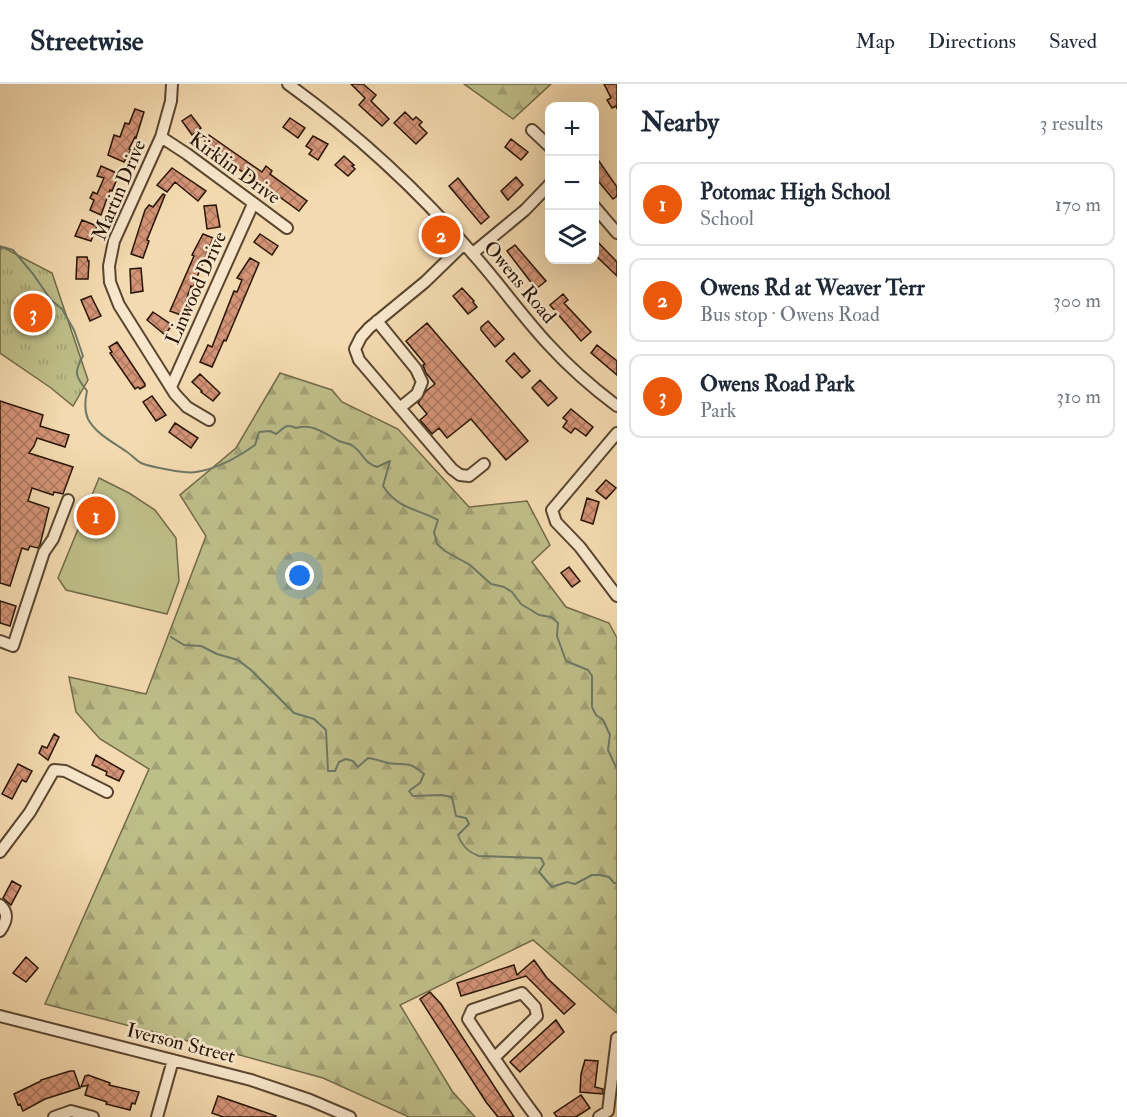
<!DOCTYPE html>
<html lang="en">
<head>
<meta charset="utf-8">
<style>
	body { margin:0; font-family:"IM FELL Double Pica",serif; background:#f6f6f7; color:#1f2937 }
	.controls { position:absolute; right:18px; top:18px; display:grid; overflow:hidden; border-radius:12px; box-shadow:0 6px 24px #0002 }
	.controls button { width:54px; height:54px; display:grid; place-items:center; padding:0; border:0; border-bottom:2px solid #e0e1e3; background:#fff; color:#1f2937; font:30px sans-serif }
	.you { position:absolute; left:300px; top:492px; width:21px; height:21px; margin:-15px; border:4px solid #fff; border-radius:50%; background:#1a73e8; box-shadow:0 0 0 9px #1a73e833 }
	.badge { display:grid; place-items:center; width:39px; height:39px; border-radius:50%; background:#ea580c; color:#fff; font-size:20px; font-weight:700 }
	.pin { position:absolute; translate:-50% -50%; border:3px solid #fff; box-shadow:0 2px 6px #0006 }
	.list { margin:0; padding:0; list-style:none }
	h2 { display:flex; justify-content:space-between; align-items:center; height:78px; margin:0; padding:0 24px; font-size:26px }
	h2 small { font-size:20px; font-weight:400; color:#747a83 }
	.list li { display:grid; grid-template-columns:39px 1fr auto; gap:18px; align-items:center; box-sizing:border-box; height:84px; margin:0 12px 12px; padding:0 12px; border:2px solid #e0e1e3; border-radius:12px }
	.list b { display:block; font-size:22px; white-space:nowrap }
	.list p { margin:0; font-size:20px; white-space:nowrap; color:#747a83 }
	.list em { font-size:20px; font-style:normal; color:#747a83 }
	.icon { flex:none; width:33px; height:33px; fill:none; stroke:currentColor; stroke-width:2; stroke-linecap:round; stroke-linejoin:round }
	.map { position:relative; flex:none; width:617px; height:1033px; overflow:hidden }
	header { display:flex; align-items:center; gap:36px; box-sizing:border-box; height:84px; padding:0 30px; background:#fff; border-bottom:2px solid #e0e1e3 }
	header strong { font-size:28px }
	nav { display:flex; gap:33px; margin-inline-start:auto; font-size:21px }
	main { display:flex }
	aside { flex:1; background:#fff }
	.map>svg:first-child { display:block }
	.forest { fill:url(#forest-firs); stroke:#726a47; stroke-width:1.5 }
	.park { fill:url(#park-tufts); stroke:#726a47; stroke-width:1.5 }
	.garden { fill:#bebe89; stroke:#726a47; stroke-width:1.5 }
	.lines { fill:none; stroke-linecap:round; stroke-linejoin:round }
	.stream { stroke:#6d7967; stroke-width:2 }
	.building { fill:url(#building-cross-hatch); stroke:#271505; stroke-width:1.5 }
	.minor-casing { stroke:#5a4630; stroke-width:14 }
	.minor { stroke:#f8e7cc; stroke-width:10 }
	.labels { text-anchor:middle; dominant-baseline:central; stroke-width:5; stroke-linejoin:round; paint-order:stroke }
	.street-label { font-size:20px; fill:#271505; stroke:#f8e7cc }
</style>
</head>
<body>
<header>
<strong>Streetwise</strong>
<nav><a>Map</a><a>Directions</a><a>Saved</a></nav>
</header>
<main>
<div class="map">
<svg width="617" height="1033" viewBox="0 0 617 1033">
	<defs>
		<pattern id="forest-firs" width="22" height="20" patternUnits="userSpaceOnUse" patternTransform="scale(1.5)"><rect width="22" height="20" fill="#bebe89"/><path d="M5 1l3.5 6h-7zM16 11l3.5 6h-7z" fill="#a3a275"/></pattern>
		<pattern id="park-tufts" width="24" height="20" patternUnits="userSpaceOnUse" patternTransform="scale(1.5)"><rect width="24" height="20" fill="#bebe89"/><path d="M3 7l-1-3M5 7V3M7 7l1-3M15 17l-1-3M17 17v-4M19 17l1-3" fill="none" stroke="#a3a275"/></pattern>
		<pattern id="building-cross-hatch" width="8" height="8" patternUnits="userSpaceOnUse" patternTransform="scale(1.5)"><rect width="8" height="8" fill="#d49477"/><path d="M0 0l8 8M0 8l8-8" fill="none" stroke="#ac7860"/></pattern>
	</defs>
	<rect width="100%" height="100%" fill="#f4dab0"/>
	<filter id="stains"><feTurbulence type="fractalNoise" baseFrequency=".00333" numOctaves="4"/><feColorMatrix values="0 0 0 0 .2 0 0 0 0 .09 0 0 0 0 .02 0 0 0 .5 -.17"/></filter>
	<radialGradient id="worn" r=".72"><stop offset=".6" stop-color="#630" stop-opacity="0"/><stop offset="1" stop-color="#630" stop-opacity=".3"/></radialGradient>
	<path class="forest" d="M464,0h87l-38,35z
		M280,289l52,17 10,12 56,27 71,78 58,-6 23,44 -18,17 34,45 43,16 8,15v375l-84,-73 -133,65 52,86 23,26h-66l-86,-39 -127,-35 -151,-39 104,-235 -49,-30 -24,-27 -7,-35 77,17 60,-158 -26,-41 56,-47z"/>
	<path class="park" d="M0,162l52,27 36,107 -15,26 -22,-18 -51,-35z"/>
	<path class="garden" d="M99,394l30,15 26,17 21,28 3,43 -12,33 -101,-24 -8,-12z"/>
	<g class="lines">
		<path class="stream" d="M0,166l3,-3 10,3 20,24 18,26 11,9 12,21 9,26c-10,17 -7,21 4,35 -2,9 -3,19 1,28 8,15 25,23 39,33 5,3 8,8 14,11 10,4 45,11 55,9 21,-3 42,-15 59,-27l4,-13 11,-1 6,3c8,-6 10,-11 20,-6 17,-5 29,6 43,13 4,2 10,2 14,5 11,7 9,16 24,21l13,-6 -7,25c15,23 32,22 55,34l-4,12 3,12 8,7 25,14 21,19 13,3 8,5 9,12 18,11 12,2 7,6 -1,13 9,25 22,9 4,6v31l4,8 7,5 7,15 -2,15 9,19
			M171,553l13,8 17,1 16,8 21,6 13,10 43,43 20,6 12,11 2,41h7l4,-9 7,-3 7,2 5,6 10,-9c7,1 13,3 20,5 18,3 20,-3 36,11l-4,9 -11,8 4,5 28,-1 11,2 4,19 10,2 3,6 -11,11c4,11 10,17 21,21l62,2 3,6 -5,8 13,15 15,-5 8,2 17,-9h8l9,2 5,6h3"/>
	</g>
	<path class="building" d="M351,0h12l13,11 -5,6 18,18 -7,7 -23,-21 6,-7z
		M604,0h13v25l-1,-3 -4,2 -5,-8 4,-2z
		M135,25l9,3 -8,26 -1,-1 -6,12 2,1 -7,12 -16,-7 6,-20 6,2 5,-14 4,1z
		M405,28l8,8 3,-3 6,5 -3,3 8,8 -11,11 -22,-21z
		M191,31l10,13 -9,7 -10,-14z
		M290,34l15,10 -7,10 -15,-11z
		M209,51l53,37 4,-6 6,5 -2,3 37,27 -8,10 -51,-37 -1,1 -44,-31z
		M313,52l15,8 -10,16 -9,-6 3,-4 -6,-4z
		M511,55l17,13 -7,8 -16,-13z
		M594,70l23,33v9l-4,3 -19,-23z
		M344,72l10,9 -2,1 3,3 -7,7 -13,-11z
		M101,82l18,8 -7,17 -2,-1 -9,25 -11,-5 4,-10 -4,-2 3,-6 4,2 7,-16 -7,-2z
		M172,84l34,23 -8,10 -23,-19 -8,10 -10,-7z
		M516,93l7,8 -15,15 -7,-9z
		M458,94l31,39 -8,7 -32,-38z
		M163,110l2,1 -18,45 2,1 -6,17 -12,-4 14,-44 4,-5 4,2z
		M216,121l4,22 -13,2 -3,-23z
		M82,136l15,6 -6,15 -16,-5z
		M203,150l10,4 -20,49 -2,-1 -10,29 -11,-4 24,-55 -2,-1z
		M260,150l18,12 -6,9 -18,-13z
		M594,154l23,24v14l-23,-22z
		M515,161l31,36 -10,8 -29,-38z
		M77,173h10l1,4h1l-1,18h-12z
		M250,174l9,5 -33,78 -2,-1 -12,27 -12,-5 8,-17 4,2 22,-56 3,1 5,-12 -5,-2z
		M141,184l2,23 -12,2 -1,-24z
		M462,204l12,13 -1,1 4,5 -9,7 -15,-18z
		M563,210l5,6 -4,3 27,29 -10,9 -31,-36z
		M91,212l10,20 -11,5 -9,-21z
		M153,228l19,13 -7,10 -18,-15z
		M488,237l16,18 -9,8 -14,-17v-3z
		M427,239l101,118 -22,19 -35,-41 -24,19 -8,-10 -7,6 -12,-14 7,-6 -9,-11 8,-12 9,-7 -9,-11 -3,-8 2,-1 -19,-23z
		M117,258l28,42v2l-5,3 -2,-2 -3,2 -25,-36 2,-1 -3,-5z
		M597,261l20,16v14l-26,-22z
		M514,269l16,18 -8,7 -16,-17z
		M200,290l20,19 -7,8 -12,-9 1,-1 -10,-9z
		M540,296l17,18 -9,8 -16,-18z
		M152,312l14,19 -10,6 -13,-19z
		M0,317l43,14 -3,11 29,9 -4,12 -28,-9 -3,8 -5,7 44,14 -10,27 -9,-2 -1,3 -21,-7 -4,13 21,7 -9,37 -2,3 -8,-2 -2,4 -6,-2 -12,38 -10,-3z
		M571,325l22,18 -7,9 -11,-8 -4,5 -8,-6 4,-6 -4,-3z
		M175,339l23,15 -7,10 -22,-16z
		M606,396l10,8 -10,11 -10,-8z
		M587,414l12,4 -6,22 -12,-4z
		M569,483l11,14 -8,6 -11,-14z
		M0,517l16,5 -6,20 -10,-3z
		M54,650l5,3 -11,23 -9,-7 3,-7 5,2z
		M96,671l28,16 -5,10 -13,-6 1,-3 -15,-7z
		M18,680l14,7 -6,11 -4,-2 -10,19 -10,-5z
		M12,797l9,5 -10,19 -8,-7z
		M26,873l12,11 -12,14 -13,-9z
		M534,876l13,18 28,26 -11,10 -38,-38 -65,20 -4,-13 57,-18 3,10z
		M430,908l11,12 73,113h-16l-12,-15 -66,-103z
		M556,936l8,12 -44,40 -10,-10z
		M585,976l13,1 -3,26 8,2v5l-23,-2 1,-18z
		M70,987h4l6,17 -35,11 -22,12 -3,-7 -2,1 -4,-11 27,-13v-1z
		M88,991l22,8 -1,2 30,7 -4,12 -3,-1 -2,7 -24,-6 1,-2 -22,-7 3,-10 -7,2 4,-11z
		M581,1011l9,13 -14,9h-19l-3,-4z
		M218,1012l58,20 -1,1h-52l-11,-4z"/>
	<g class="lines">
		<g class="minor-casing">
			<path id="minor" d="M172,0l-1,17 -10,36 -47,104 -5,25 1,16 9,23 56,89 12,13 22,13
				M288,0c68,49 130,106 185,170 26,29 49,62 76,91 21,23 44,43 68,61
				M532,46l18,17
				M161,53l26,17 100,74
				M594,122l23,27
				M464,160l-39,38 -56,46 -8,9 -6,12 4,11 93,109 8,6 9,1 15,-12
				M473,169l52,-43 25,-26
				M377,237l39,48 6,13 -5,12 -16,13
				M171,303l82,-183
				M617,349l-65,77 4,12 24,25 37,49
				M0,557l13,5 31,-94 9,-13 15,-39
				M0,768l30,-40 24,-42 11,1 42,21
				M0,821c9,8 7,16 0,26
				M0,932l251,64 59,20 40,17
				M494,974l43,-42 -2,-9 -13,-14 -50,17 -4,9c22,33 44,66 68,98
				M54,1033l17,-6 22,6
				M157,1033l16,-57
				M599,1033l9,-6 9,-73"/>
		</g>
		<use href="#minor" class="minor"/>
	</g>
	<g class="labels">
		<g class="street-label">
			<text transform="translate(235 84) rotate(36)">Kirklin Drive</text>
			<text transform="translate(119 106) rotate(-67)">Martin Drive</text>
			<text transform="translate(520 198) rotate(50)">Owens Road</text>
			<text transform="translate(196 204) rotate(-66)">Linwood Drive</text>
			<text transform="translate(181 959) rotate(14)">Iverson Street</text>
		</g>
	</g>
	<rect width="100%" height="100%" filter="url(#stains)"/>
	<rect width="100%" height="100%" fill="url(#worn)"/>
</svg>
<div class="controls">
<button>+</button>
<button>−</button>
<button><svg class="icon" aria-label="layers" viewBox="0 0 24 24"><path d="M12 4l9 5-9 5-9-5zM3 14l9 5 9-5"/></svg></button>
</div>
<div class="you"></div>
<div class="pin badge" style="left:96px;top:432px">1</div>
<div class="pin badge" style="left:441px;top:151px">2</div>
<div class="pin badge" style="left:33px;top:229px">3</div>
</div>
<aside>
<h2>Nearby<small>3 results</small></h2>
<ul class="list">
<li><span class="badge">1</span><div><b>Potomac High School</b><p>School</p></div><em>170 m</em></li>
<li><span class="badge">2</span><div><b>Owens Rd at Weaver Terr</b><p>Bus stop · Owens Road</p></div><em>300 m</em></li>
<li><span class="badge">3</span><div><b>Owens Road Park</b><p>Park</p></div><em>310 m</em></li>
</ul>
</aside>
</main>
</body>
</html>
